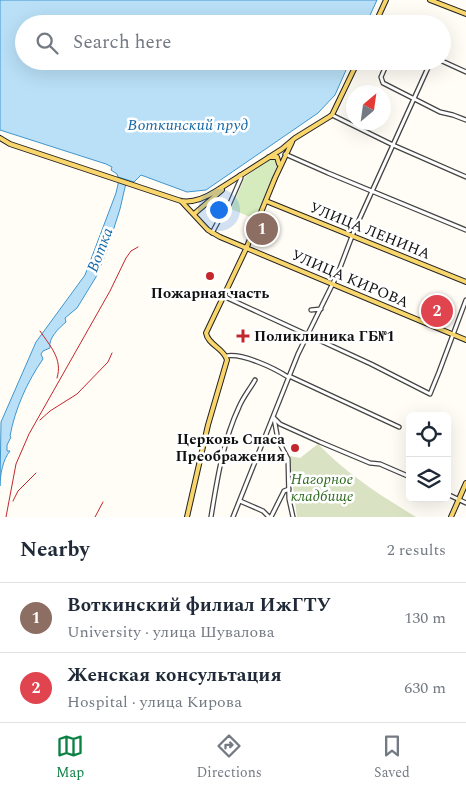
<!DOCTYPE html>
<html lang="en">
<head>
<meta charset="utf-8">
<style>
	body { margin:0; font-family:Spectral,serif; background:#f6f6f7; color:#1f2937 }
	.controls { position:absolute; right:15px; bottom:15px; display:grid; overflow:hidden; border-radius:8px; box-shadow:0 5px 20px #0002 }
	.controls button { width:45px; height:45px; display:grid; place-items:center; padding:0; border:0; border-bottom:1px solid #e0e1e3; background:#fff; color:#1f2937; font:25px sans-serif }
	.compass { position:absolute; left:346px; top:85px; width:45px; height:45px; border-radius:50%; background:#fff; box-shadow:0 5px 20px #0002; rotate:29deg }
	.you { position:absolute; left:218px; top:209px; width:18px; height:18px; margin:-12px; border:4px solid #fff; border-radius:50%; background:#1a73e8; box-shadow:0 0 0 8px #1a73e833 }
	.badge { display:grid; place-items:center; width:32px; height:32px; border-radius:50%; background:#0b8043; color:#fff; font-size:16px; font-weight:700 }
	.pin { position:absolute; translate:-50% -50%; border:2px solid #fff; box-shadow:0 1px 5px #0006 }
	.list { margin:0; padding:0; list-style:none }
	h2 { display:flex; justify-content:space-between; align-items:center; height:65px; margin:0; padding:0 20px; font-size:21px }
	h2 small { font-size:16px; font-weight:400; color:#747a83 }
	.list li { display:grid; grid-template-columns:32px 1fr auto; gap:15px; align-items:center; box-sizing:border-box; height:70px; padding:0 20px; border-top:1px solid #e0e1e3 }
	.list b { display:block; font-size:19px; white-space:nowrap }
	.list p { margin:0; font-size:16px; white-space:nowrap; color:#747a83 }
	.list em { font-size:16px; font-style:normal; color:#747a83 }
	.icon { flex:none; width:28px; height:28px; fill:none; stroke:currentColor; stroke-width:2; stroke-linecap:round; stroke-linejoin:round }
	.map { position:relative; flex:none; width:466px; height:517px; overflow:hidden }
	.search { position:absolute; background:#fff; box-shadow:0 5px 20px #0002; left:15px; right:15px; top:15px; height:55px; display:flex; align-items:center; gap:12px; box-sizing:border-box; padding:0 18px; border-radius:28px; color:#747a83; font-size:19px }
	.sheet { height:205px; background:#fff }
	nav { display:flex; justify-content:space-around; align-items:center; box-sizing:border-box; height:70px; border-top:1px solid #e0e1e3; background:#fff; font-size:14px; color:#747a83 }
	nav a { display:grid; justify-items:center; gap:2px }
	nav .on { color:#0b8043 }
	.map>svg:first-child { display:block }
	.green { fill:#d5ebbd }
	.cemetery { fill:#d9e3c4 }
	.water { fill:#b9e0f7; stroke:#3f96cf }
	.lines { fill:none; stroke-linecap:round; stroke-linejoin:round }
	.minor-casing { stroke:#444; stroke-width:5.5 }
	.major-casing { stroke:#222; stroke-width:6 }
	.minor { stroke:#fff; stroke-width:3 }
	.major { stroke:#f9d66b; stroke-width:4 }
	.rail { stroke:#c4262e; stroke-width:1 }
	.poi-dot { fill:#c4262e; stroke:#fff; stroke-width:2 }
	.labels { text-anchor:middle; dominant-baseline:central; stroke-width:5; stroke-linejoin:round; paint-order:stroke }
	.street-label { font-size:15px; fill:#111; stroke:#fff }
	.poi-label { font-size:15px; font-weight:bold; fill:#111; stroke:#fff }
	.park-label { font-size:15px; font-style:italic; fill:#2f6b1f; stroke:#fff }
	.water-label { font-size:16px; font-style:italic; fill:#1768a6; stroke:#fff }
</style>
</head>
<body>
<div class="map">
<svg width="466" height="517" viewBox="0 0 466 517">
	<rect width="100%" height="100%" fill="#fffdf5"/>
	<path class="green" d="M271,158l6,1 1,5 -23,55 -24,-10 14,-32z"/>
	<path class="cemetery" d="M318,444c30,31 62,51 98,73h-119l-8,-60 1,-1 10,2z"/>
	<path class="water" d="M0,0h377l-11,24h-342v37h326l-15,34 -17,18 -112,77 -19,2 -46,-17 -7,7 -16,-5 -1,-3 -6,-4 1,-3 -6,-3 -106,-34z
		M119,180l7,3 -6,26 -14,44 -10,24 -19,31 -12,10 1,4c-7,6 -18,16 -16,26l-7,3 -2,3 2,5c-16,23 -28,50 -33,77l1,1 -4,8v6h3c-7,8 -10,24 -10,35l1,-64 35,-80 49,-67 31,-82z"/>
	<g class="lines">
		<g class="minor-casing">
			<path id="minor" d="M388,61l-7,16 2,6 57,29 13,3 13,5
				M442,61l24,11
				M332,115l61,30 73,32
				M285,154l43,19 138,57
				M212,233l8,-15 7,-8 14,-32 -1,-3
				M223,296l148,68 59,30 9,-22 27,-72
				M311,310l10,-1
				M226,356c17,-3 48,12 62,21
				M289,376l110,51
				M274,418l6,6 40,18 50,21 10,1 30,13
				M274,418l4,22 10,19 1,40 4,18
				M447,494l19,9
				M240,501l23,10 6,6
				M211,517c6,-37 12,-76 28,-110 4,-10 11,-18 16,-27
				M233,517l65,-163 40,-81 16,-42 77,-170
				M271,517l13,-26 5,-2"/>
		</g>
		<g class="major-casing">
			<path id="major" d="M430,0l36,14
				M375,24l11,-24
				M0,138l10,6 171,57c12,2 24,-3 35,-10l66,-42 13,-11 34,-21 3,-2 26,-54
				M269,157h8l2,7
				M181,201l27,29 12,7 246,103
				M266,201l200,81
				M194,214l28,-24
				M187,517l21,-92 19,-65c-3,-12 -19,-15 -21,-27l40,-84 29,-71 17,-36
				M451,517l15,-34"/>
		</g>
		<use href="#minor" class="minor"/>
		<use href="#major" class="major"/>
		<path class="rail" d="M40,331c10,15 23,28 17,47
			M40,420l10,-9 27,-17 31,-32 4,-9
			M13,501l5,-10 18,-18
			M6,517l10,-53 13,-30 81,-143 16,-33 5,-7 7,-4
			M95,517l8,-15"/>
	</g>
	<g class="poi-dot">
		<circle cx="210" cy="276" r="5"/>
		<path d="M240.5 328.5h5v5h5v5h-5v5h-5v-5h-5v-5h5z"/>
		<circle cx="295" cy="448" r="5"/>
	</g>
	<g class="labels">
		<g class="street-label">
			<text transform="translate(370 231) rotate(22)">УЛИЦА ЛЕНИНА</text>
			<text transform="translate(350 279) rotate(23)">УЛИЦА КИРОВА</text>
		</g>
		<g class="poi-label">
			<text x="210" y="293">Пожарная часть</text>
			<text x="254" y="336" text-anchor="start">Поликлиника ГБ№1</text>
			<text x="285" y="439" text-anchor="end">Церковь Спаса<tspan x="285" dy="17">Преображения</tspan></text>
		</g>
		<g class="park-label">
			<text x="322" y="479">Нагорное<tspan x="322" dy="17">кладбище</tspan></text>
		</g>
		<g class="water-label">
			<text x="188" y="125">Воткинский пруд</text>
			<text transform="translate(100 250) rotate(-69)">Вотка</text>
		</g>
	</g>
</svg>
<div class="controls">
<button><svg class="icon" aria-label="locate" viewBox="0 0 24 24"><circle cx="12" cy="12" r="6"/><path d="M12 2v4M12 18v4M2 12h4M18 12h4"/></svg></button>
<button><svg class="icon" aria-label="layers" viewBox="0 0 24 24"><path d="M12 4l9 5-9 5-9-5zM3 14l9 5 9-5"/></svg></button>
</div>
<svg class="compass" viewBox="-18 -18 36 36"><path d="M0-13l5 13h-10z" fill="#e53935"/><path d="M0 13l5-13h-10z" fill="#747a83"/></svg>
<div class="you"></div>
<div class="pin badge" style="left:262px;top:229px;background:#8d6e63">1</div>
<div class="pin badge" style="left:437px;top:311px;background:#e0444e">2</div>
<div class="search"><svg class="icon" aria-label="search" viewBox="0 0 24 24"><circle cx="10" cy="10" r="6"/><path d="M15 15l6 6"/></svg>Search here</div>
</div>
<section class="sheet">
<h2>Nearby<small>2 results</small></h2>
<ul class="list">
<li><span class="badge" style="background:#8d6e63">1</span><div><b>Воткинский филиал ИжГТУ</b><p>University · улица Шувалова</p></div><em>130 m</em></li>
<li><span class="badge" style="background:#e0444e">2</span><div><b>Женская консультация</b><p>Hospital · улица Кирова</p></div><em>630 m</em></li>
</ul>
</section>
<nav>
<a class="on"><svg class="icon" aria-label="map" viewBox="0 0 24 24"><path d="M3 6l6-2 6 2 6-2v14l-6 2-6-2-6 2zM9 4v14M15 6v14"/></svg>Map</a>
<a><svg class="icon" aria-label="directions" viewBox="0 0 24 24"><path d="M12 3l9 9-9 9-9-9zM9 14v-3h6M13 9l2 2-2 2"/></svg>Directions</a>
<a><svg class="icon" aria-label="saved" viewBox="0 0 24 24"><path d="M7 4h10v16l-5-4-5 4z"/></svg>Saved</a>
</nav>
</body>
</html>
